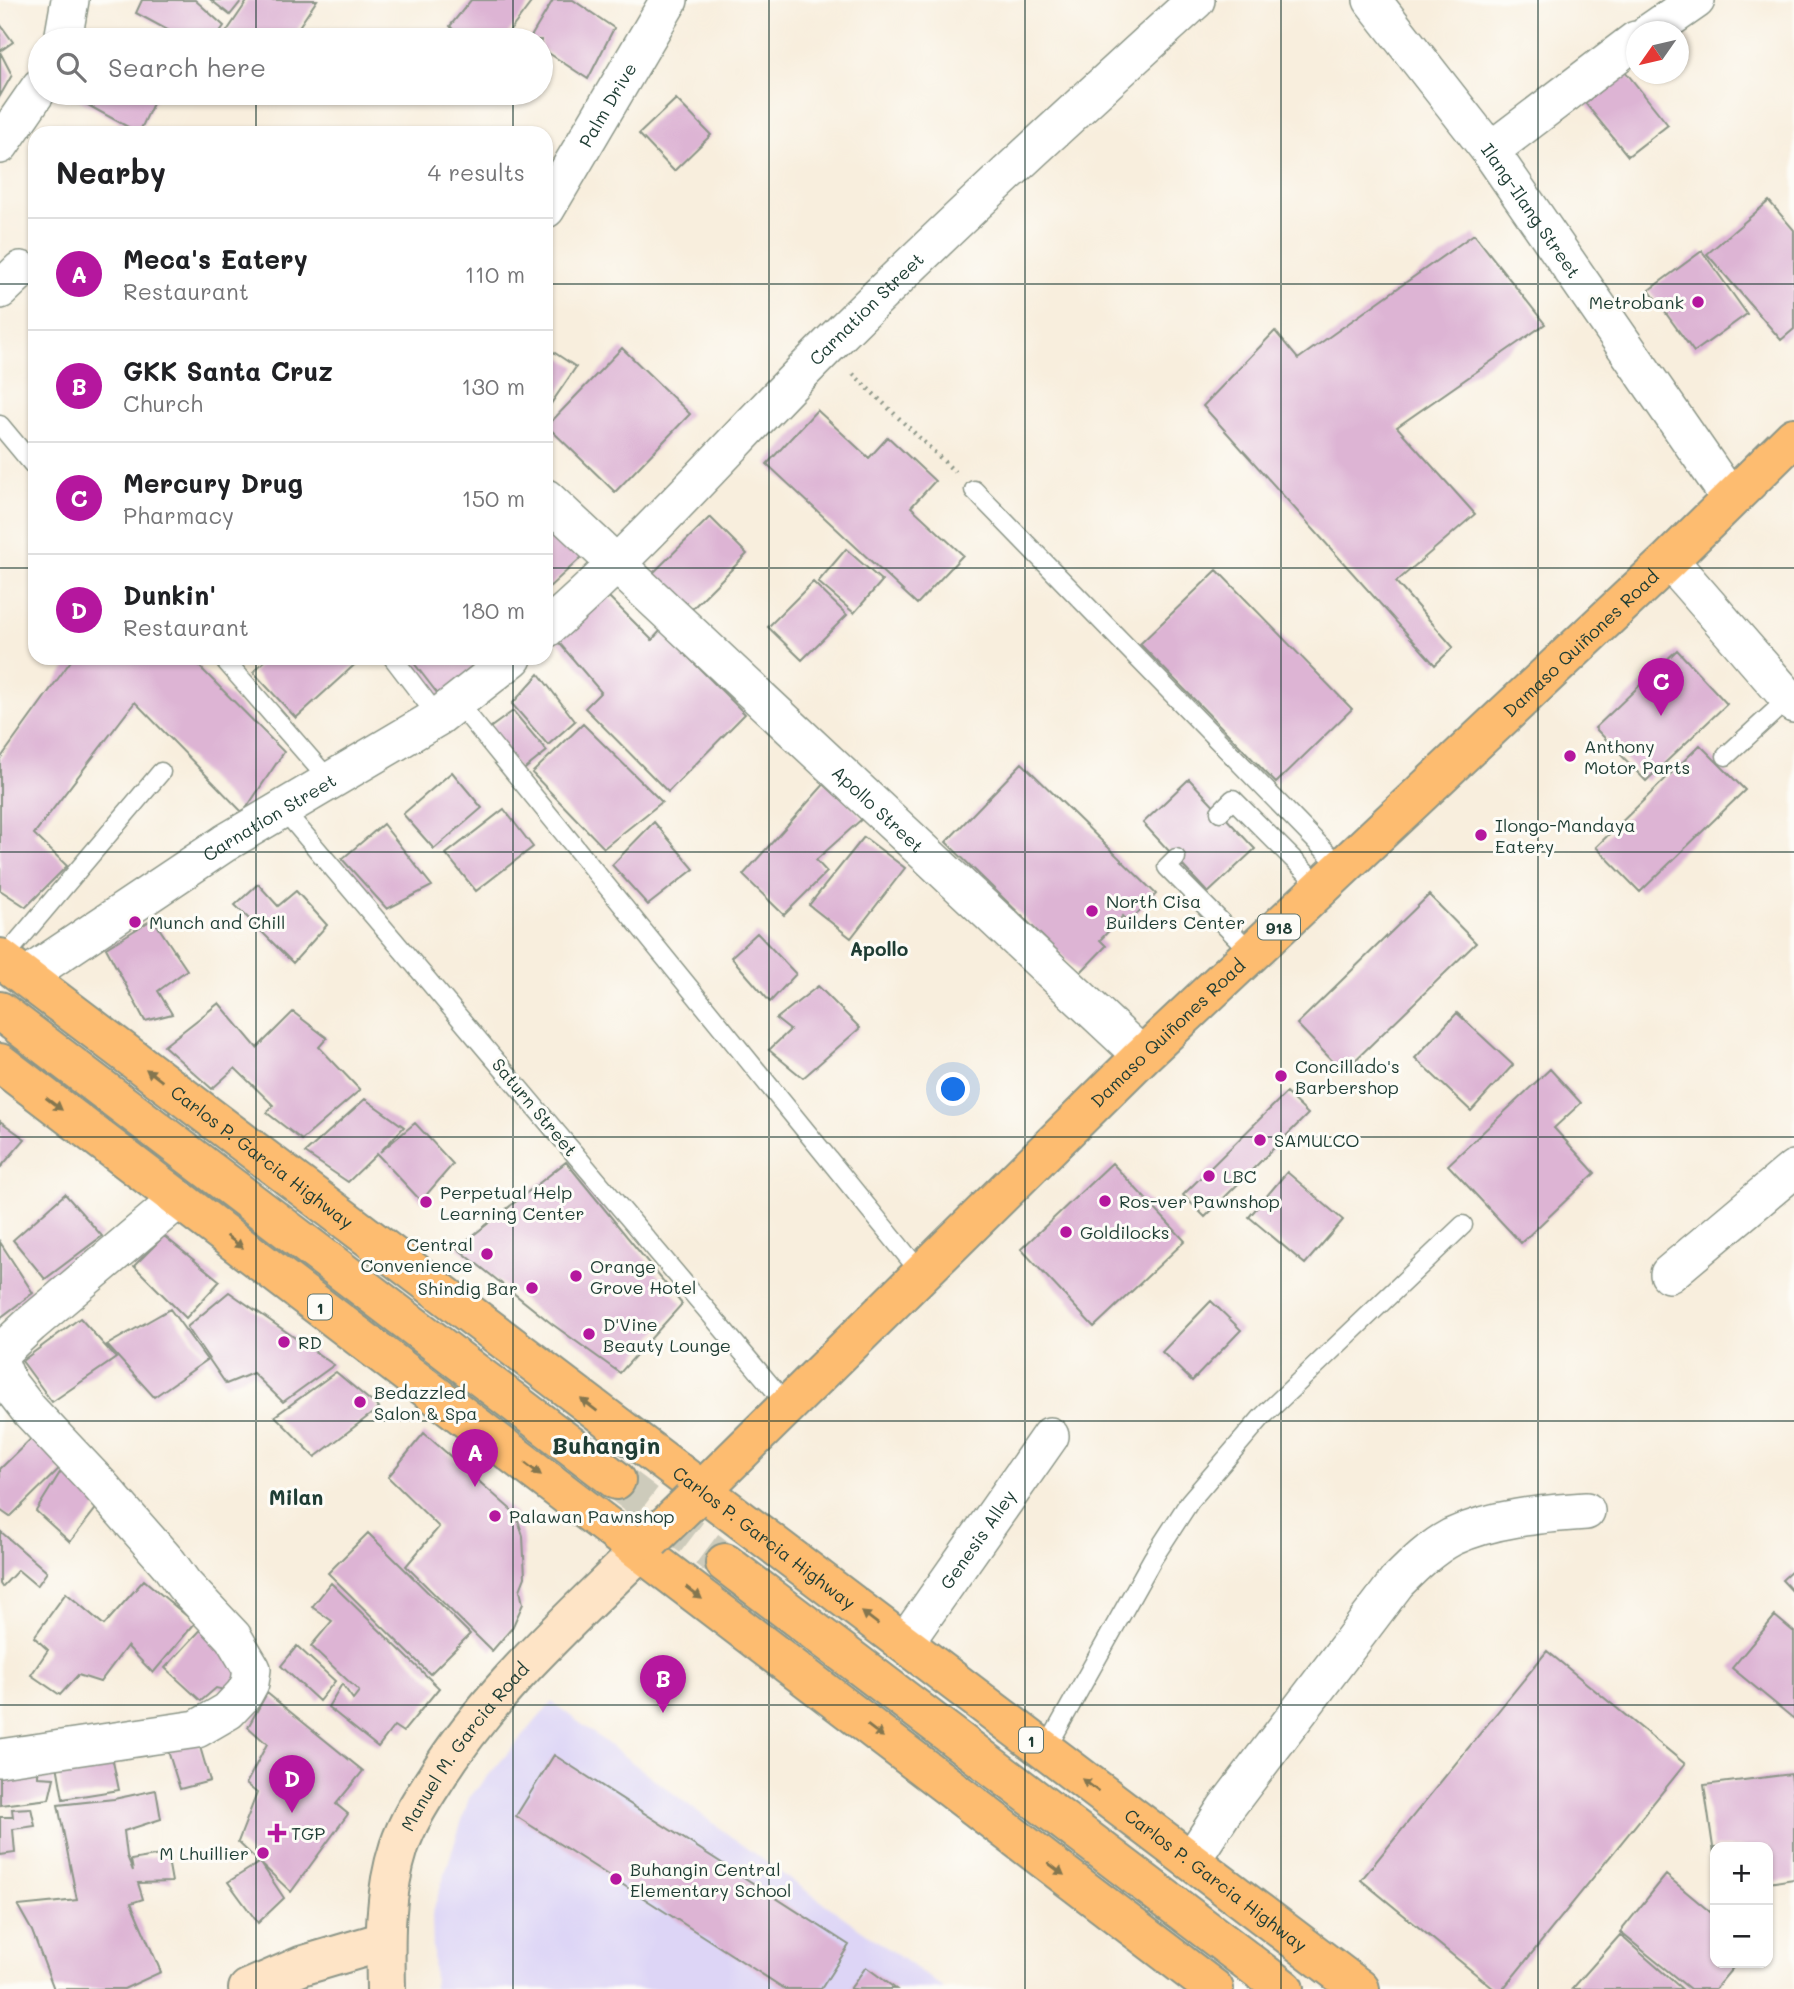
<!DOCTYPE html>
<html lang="en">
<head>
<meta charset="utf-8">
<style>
	body { margin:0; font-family:Mali,sans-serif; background:#f2f2f2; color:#202124 }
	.controls { position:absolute; right:21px; bottom:21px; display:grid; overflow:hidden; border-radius:14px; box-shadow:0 2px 5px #0004 }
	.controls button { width:63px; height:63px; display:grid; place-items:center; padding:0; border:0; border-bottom:2px solid #e0e0e0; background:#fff; color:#202124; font:35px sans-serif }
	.compass { position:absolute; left:1626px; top:21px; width:63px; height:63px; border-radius:50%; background:#fff; box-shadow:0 2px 5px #0004; rotate:236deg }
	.you { position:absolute; left:954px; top:1090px; width:24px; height:24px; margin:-18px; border:5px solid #fff; border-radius:50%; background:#1a73e8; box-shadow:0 0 0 10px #1a73e833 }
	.badge { display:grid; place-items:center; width:46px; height:46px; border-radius:50%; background:#b5179e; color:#fff; font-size:23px; font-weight:700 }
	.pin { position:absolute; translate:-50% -58px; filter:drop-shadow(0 2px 4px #0008) }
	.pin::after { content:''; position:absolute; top:37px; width:24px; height:21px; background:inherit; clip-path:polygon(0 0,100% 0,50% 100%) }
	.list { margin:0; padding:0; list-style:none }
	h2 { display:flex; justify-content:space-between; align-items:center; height:91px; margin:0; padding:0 28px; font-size:30px }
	h2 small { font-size:23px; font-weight:400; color:#757577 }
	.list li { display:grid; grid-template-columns:46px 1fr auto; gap:21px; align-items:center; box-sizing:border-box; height:112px; padding:0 28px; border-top:2px solid #e0e0e0 }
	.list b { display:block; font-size:26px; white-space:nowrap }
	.list p { margin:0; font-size:23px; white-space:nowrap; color:#757577 }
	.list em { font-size:23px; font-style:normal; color:#757577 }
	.icon { flex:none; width:38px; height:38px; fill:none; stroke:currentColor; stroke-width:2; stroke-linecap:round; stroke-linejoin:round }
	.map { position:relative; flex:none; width:1794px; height:1989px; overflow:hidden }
	.search { position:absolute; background:#fff; box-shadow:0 2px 5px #0004; left:28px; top:28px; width:525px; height:77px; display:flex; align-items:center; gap:18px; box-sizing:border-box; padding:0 24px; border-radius:38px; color:#757577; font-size:26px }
	.panel { position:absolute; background:#fff; box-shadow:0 2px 5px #0004; left:28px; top:126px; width:525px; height:539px; border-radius:21px }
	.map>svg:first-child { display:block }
	.built { fill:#ddd5f6 }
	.building { fill:#ddb4d4 }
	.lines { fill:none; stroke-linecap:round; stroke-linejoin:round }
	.highway-tunnel { stroke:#cdcbbb; stroke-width:38; stroke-dasharray:38 19; stroke-linecap:butt }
	.lane-casing { stroke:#8c9688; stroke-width:21 }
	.street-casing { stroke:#8c9688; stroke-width:40 }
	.secondary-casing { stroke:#8c9688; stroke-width:42 }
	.primary-casing { stroke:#8c9688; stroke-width:42 }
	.highway-casing { stroke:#8c9688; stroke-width:42 }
	.path { stroke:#8c9688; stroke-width:4.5; stroke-dasharray:2 5; stroke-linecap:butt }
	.lane { stroke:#fff; stroke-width:18 }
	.street { stroke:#fff; stroke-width:37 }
	.secondary { stroke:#fee4c6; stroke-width:38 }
	.primary { stroke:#fdbc70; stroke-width:38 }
	.highway { stroke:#fdbc70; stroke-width:38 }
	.primary-bridge-casing { stroke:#8c9688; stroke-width:42; stroke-linecap:butt }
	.primary-bridge { stroke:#fdbc70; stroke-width:38 }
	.oneway { fill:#83764f }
	.grid { fill:none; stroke:#1f3d34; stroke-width:2; stroke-opacity:0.55 }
	.poi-dot { fill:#b5179e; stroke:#fdfcf7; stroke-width:2.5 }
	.labels { text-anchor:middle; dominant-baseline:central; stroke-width:6; stroke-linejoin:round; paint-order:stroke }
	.shield { fill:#fdfcf7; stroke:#62766e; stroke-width:2 }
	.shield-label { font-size:16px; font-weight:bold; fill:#1f3d34 }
	.street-label { font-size:18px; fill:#1f3d34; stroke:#fdfcf7 }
	.poi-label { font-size:18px; fill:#1f3d34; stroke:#fdfcf7; text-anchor:start }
	.neighbourhood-label { font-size:19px; font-weight:bold; fill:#1f3d34; stroke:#fdfcf7 }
	.quarter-label { font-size:21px; font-weight:bold; fill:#1f3d34; stroke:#fdfcf7 }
	.district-label { font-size:24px; font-weight:bold; fill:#1f3d34; stroke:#fdfcf7 }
</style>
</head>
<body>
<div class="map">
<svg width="1794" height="1989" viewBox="0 0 1794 1989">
	<rect width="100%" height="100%" fill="#fdfcf7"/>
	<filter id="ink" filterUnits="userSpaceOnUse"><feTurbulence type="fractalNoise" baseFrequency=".0143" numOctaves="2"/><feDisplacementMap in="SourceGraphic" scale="14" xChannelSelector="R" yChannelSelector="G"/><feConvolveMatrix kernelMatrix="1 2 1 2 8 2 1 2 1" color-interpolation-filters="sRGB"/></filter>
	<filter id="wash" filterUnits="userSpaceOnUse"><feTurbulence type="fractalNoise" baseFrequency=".00686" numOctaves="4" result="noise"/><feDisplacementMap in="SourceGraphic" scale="28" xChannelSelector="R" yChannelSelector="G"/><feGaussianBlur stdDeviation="1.57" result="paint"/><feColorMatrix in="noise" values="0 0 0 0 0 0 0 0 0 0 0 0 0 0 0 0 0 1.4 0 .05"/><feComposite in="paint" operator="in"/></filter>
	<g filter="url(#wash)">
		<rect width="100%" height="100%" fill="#f8eedd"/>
		<path class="built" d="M552,1702l190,143 203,144h-511l-2,-75 37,-116z"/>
		<g id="blocks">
			<path class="building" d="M142,0h53l29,26 -10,14h-28l-50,-27z
				M211,0h31l-12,15z
				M248,0h69l-27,40h-69z
				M471,0h62l-30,40h-41l-12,-14z
				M553,0h20l41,28 -26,51 -47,-31v-8h-12z
				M0,24l13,18 -13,9z
				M0,52l12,23 -12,21z
				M1625,71l43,54 -40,31 -43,-53z
				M77,93h81l-19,40 -64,-35z
				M676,99l35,36 -37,36 -35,-37z
				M1769,201l25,29v99l-13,11 -74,-86z
				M1474,234l71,90 -148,103 78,87 -79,68 57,65 -18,18 -232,-259 72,-75 23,28z
				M1702,251l45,63 -53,38 -45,-62z
				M546,347l30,20 -30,44z
				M622,348l68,66 -75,78 -68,-66z
				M817,410l52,48 19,-21 47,44 -24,26 52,48 -46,49 -150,-140z
				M710,517l37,37 -58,58 -37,-38z
				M553,526l31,29 -38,35v-58z
				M846,549l36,32 -28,32 -36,-31z
				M1217,570l135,139 -76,74 -136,-139z
				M813,582l34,33 -45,45 -34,-33z
				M607,595l45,45 9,-10 84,84 -77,78 -83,-84 16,-16 -46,-54z
				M1677,650l50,54 -81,77 -51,-53z
				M73,658h118l93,94 -41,61 -108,-111 -101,132 33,32 -41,41 -26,-17v-131z
				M268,658h94l-66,60 -43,-46z
				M410,658h78l-44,44z
				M539,674l36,47 -27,24 -36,-41z
				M513,711l34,40 -26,21 -34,-42z
				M583,724l79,78 -58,46 -72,-75z
				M1700,745l45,45 -105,102 -44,-45z
				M1022,763l134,131 -27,28 -6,-6 -23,24 6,6 -26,27 -134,-131z
				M452,772l30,36 -48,41 -31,-35z
				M1189,779l66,70 -47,44 -65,-70z
				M827,781l36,37 -47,42 11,12 -43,43 -41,-40z
				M504,809l29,38 -57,44 -30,-37z
				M654,822l40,47 -46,36 -36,-40z
				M383,824l49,62 -45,23 -45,-50z
				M864,837l41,31 -54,70 -42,-33z
				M258,884l20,22 18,-15 31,34 -34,38 -58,-58z
				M1429,895l47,48 -133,129 -46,-48z
				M153,919l34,51 -29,21 14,23 -27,7 -39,-73z
				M757,933l39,41 -26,28 -39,-45z
				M818,986l42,42 -57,50 -34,-28 21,-20 -14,-11z
				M219,1003l38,45 36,-36 34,26 -8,9 41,43 -58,50 -35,-27 6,-8 -38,-37 -23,21 -48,-43z
				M1457,1013l56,52 -42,46 -56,-53z
				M1550,1069l31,34 -27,25 41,45 -74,70 -73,-78z
				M1286,1093l22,21 -103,103 -22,-22z
				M365,1099l39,28 -24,25 35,-29 38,41 -32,37 -44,-47 -29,28 -43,-29z
				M0,1121l25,18 -25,29z
				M566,1162l116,142 -62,69 -68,-49 -95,-76z
				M1112,1163l73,78 -91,86 -73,-78z
				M1287,1172l56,48 -38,44 -56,-47z
				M65,1194l37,42 -57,43 -32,-39z
				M164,1236l56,45 -34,37 -52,-52z
				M0,1242l33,51 -33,25z
				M229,1292l105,73 -51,37 -30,-29 -27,11 -39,-57z
				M1211,1301l30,29 -49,51 -30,-29z
				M170,1309l37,51 -53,37 -47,-52z
				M80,1318l36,40 -64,44 -30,-41z
				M336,1372l43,36 -64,49 -40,-41z
				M39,1431l30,28 -59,58 -10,-7v-41z
				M424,1433l92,81 7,22 2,41 -5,13 3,14 -11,24 -20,23 -86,-85 33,-39 -51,-50z
				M61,1471l40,31 -31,40 -34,-31z
				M0,1531l47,41 -10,14 -19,-16 -16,17 -2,-3z
				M368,1533l102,101 -40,40 -102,-101z
				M1794,1569v24l-12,-13z
				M144,1580l51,43 -42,50 -26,-27 -27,36 -22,-7 -18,20 -29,-20 17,-25 -14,-13 32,-44 38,32z
				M331,1583l108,105 -36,44 -9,-6 -16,21 -50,-40 14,-23 11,15 6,-8 -48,-45 21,-25 -20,-14z
				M1775,1616l19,16v87l-62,-51z
				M208,1622l42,47 -17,23 -17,-4 -15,13 -36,-33z
				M297,1646l38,35 -16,20 -38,-35z
				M1547,1651l138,113 -182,225h-9l-133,-109z
				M267,1693l96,78 -27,33 12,10 -57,78 -53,-50 19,-49 -11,-9 21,-40 -19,-17z
				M196,1733l14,48 -30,8 -17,-54z
				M111,1752l8,38 -56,9 -7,-40z
				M554,1755l295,190 -28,44h-36l-269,-173z
				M38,1767v10l16,1 -5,21 -49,6v-36z
				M1791,1774l3,24v81l-26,4v-36h-53l-1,7 -10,-69z
				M156,1790l5,29 -37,12 3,25 6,15 -2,-11 36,-6 5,28 -34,1 5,16 -12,4 30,69 -37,17h-70l-22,-58 -14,-25 59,-6 -19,-95 56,-6z
				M31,1808l4,18 -22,3 2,24 -15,2v-38h13l-1,-8z
				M260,1862l24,36 -26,25 -30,-41z
				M1666,1875l49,41v47h22l-22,26h-25l-70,-57z
				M1620,1935l62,54h-110z
				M866,1967l30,22h-46z"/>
		</g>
	</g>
	<g filter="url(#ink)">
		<use href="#blocks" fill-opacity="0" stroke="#8c9688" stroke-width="2"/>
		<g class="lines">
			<path class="highway-tunnel" d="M616,1480l109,83"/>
			<g class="lane-casing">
				<path id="lane" d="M0,425l35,42
					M974,490l368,378
					M223,658l106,122
					M393,658l45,59
					M458,703l464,571
					M1726,756l63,-58
					M282,808l506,598
					M1220,812l13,-13 88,88
					M1176,858l-9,9 85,86
					M2,960l159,-188
					M1045,1751l108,-193 37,-57 72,-84 201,-192"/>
			</g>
			<g class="street-casing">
				<g id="street">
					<path id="s1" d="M1372,0l118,151 240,347"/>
					<path d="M1650,32l46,-32"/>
					<path d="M63,40l7,-40"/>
					<path d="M0,145l40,-58"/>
					<path d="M1490,151l146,-111"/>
					<path id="s2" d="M546,209l123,-209"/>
					<path d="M0,290l21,-20"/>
					<path id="s3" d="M546,498l596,558"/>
					<path d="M1669,560l125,144"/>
					<path id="s4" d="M546,629c99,-86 187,-188 280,-281 120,-120 245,-234 370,-348"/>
					<path id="s5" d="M25,977l200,-134 213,-126 75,-59"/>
					<path d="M1669,1274l125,-105"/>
					<path d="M0,1360l3,-10 28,-26 148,-125"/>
					<path d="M0,1363l8,20 21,27 69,73 71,81 15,21 49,52 19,32 -2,14 -6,11 -16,17 -31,18 -197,29"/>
					<path id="s6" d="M904,1644l146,-208"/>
					<path d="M1191,1861l34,-52 172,-227c17,-17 34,-34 55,-45 41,-19 89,-23 134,-26"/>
				</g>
			</g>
			<g class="secondary-casing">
				<g id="secondary">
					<path d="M248,1989l53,-23 84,-25"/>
					<path id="s7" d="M386,1989c-1,-49 -2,-96 13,-142 8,-24 22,-46 35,-66 55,-89 132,-157 206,-230"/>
				</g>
			</g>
			<g class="primary-casing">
				<g id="primary">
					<path id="s8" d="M691,1501l451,-445 527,-496 125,-123"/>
				</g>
			</g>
			<g class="highway-casing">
				<g id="highway">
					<path id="s9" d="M0,958l1360,1031"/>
					<path d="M0,1011l616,469"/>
					<path d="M0,1063l1214,926"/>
					<path d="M725,1563l559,426"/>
				</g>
			</g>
			<path class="path" d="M853,374l102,98"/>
			<use href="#lane" class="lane"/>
			<use href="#street" class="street"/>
			<use href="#secondary" class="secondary"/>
			<use href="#primary" class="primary"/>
			<use href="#highway" class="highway"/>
			<g class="primary-bridge-casing">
				<path id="primary-bridge" d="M651,1540l40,-39"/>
			</g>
			<use href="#primary-bridge" class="primary-bridge"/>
		</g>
		<defs><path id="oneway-solid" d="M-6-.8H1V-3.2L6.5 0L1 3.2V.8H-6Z" transform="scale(1.75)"/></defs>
		<g class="oneway">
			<use href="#oneway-solid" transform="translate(154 1075) rotate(-143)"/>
			<use href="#oneway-solid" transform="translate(54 1104) rotate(37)"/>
			<use href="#oneway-solid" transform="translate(235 1242) rotate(37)"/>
			<use href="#oneway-solid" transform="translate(589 1405) rotate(-143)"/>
			<use href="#oneway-solid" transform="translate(533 1469) rotate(37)"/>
			<use href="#oneway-solid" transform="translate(694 1593) rotate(37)"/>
			<use href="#oneway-solid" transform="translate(870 1618) rotate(-143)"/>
			<use href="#oneway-solid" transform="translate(875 1731) rotate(37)"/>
			<use href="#oneway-solid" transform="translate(1090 1785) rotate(-143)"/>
			<use href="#oneway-solid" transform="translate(1056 1869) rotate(37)"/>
		</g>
	</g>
	<path class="grid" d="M256,0v40M513,0v40M769,0v1989M1025,0v1989M1281,0v1989M1538,0v1989M256,93v40M513,93v40M0,284h35M546,284h1248M0,568h35M546,568h1248M256,658v1331M513,658v1331M0,852h1794M0,1137h1794M0,1421h1794M0,1705h1794"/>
	<g class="poi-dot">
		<circle cx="1698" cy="302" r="7"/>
		<circle cx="1570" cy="756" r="7"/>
		<circle cx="1481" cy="835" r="7"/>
		<circle cx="1092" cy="911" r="7"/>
		<circle cx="135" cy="922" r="7"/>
		<circle cx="1281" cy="1076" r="7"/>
		<circle cx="1260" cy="1140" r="7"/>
		<circle cx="1209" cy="1176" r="7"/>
		<circle cx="1105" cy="1201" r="7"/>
		<circle cx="426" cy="1202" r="7"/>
		<circle cx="1066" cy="1232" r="7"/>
		<circle cx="487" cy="1254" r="7"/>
		<circle cx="576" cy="1276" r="7"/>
		<circle cx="532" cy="1288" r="7"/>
		<circle cx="589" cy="1334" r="7"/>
		<circle cx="284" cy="1342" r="7"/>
		<circle cx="360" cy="1402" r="7"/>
		<circle cx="495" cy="1516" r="7"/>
		<path d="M273.5 1822.5h7v7h7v7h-7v7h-7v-7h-7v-7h7z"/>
		<circle cx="263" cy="1853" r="7"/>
		<circle cx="616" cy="1879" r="7"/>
	</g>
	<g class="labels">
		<g class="shield">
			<rect x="1258" y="914.5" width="42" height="25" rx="5"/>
			<rect x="308" y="1294.5" width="24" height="25" rx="5"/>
			<rect x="1019" y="1727.5" width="24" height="25" rx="5"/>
		</g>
		<g class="shield-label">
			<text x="1279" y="927">918</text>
			<text x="320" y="1307">1</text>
			<text x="1031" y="1740">1</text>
		</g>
		<g class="street-label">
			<text stroke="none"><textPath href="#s2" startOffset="121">Palm Drive</textPath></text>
			<text stroke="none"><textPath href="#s1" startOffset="264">Ilang-Ilang Street</textPath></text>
			<text stroke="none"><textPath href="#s4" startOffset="453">Carnation Street</textPath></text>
			<text stroke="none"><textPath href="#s8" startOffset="1236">Damaso Quiñones Road</textPath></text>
			<text stroke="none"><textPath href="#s3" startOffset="455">Apollo Street</textPath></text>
			<text stroke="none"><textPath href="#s5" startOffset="292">Carnation Street</textPath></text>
			<text stroke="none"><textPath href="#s8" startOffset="668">Damaso Quiñones Road</textPath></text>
			<text transform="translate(535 1107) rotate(50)">Saturn Street</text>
			<text stroke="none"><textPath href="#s9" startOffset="329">Carlos P. Garcia Highway</textPath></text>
			<text stroke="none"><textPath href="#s9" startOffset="959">Carlos P. Garcia Highway</textPath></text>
			<text stroke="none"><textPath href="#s6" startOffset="128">Genesis Alley</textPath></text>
			<text stroke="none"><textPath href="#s7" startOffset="264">Manuel M. Garcia Road</textPath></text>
			<text stroke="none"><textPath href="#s9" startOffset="1526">Carlos P. Garcia Highway</textPath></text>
		</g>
		<g class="poi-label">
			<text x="1684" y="302" text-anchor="end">Metrobank</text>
			<text x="1584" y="746">Anthony<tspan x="1584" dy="21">Motor Parts</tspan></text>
			<text x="1495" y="825">Ilongo-Mandaya<tspan x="1495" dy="21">Eatery</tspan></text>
			<text x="1106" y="901">North Cisa<tspan x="1106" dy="21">Builders Center</tspan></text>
			<text x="149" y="922">Munch and Chill</text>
			<text x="1295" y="1066">Concillado's<tspan x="1295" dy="21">Barbershop</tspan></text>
			<text x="1274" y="1140">SAMULCO</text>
			<text x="1223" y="1176">LBC</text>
			<text x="440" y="1192">Perpetual Help<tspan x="440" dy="21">Learning Center</tspan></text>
			<text x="1119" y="1201">Ros-ver Pawnshop</text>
			<text x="1080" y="1232">Goldilocks</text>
			<text x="473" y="1244" text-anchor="end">Central<tspan x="473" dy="21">Convenience</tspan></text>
			<text x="590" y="1266">Orange<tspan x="590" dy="21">Grove Hotel</tspan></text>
			<text x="518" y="1288" text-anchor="end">Shindig Bar</text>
			<text x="603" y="1324">D'Vine<tspan x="603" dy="21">Beauty Lounge</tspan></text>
			<text x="298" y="1342">RD</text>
			<text x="374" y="1392">Bedazzled<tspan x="374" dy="21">Salon &amp; Spa</tspan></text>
			<text x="509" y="1516">Palawan Pawnshop</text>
			<text x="291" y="1833">TGP</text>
			<text x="249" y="1853" text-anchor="end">M Lhuillier</text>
			<text x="630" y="1869">Buhangin Central<tspan x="630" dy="21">Elementary School</tspan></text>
		</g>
		<g class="neighbourhood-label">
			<text x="879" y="948">Apollo</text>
		</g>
		<g class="quarter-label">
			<text x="296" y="1496">Milan</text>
		</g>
		<g class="district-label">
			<text x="606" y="1444">Buhangin</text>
		</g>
	</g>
</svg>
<div class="controls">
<button>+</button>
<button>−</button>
</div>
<svg class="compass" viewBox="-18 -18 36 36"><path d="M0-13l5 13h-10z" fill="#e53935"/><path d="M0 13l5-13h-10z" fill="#757577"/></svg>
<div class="you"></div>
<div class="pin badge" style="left:475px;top:1487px">A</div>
<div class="pin badge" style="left:663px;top:1713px">B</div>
<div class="pin badge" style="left:1661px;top:716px">C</div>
<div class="pin badge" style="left:292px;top:1813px">D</div>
<div class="search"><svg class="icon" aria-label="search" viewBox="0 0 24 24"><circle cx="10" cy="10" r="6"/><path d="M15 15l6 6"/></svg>Search here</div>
<section class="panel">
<h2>Nearby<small>4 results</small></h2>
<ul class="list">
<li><span class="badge">A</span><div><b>Meca's Eatery</b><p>Restaurant</p></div><em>110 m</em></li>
<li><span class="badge">B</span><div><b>GKK Santa Cruz</b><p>Church</p></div><em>130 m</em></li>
<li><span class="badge">C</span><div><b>Mercury Drug</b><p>Pharmacy</p></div><em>150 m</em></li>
<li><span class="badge">D</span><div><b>Dunkin'</b><p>Restaurant</p></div><em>180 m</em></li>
</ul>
</section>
</div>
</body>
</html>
